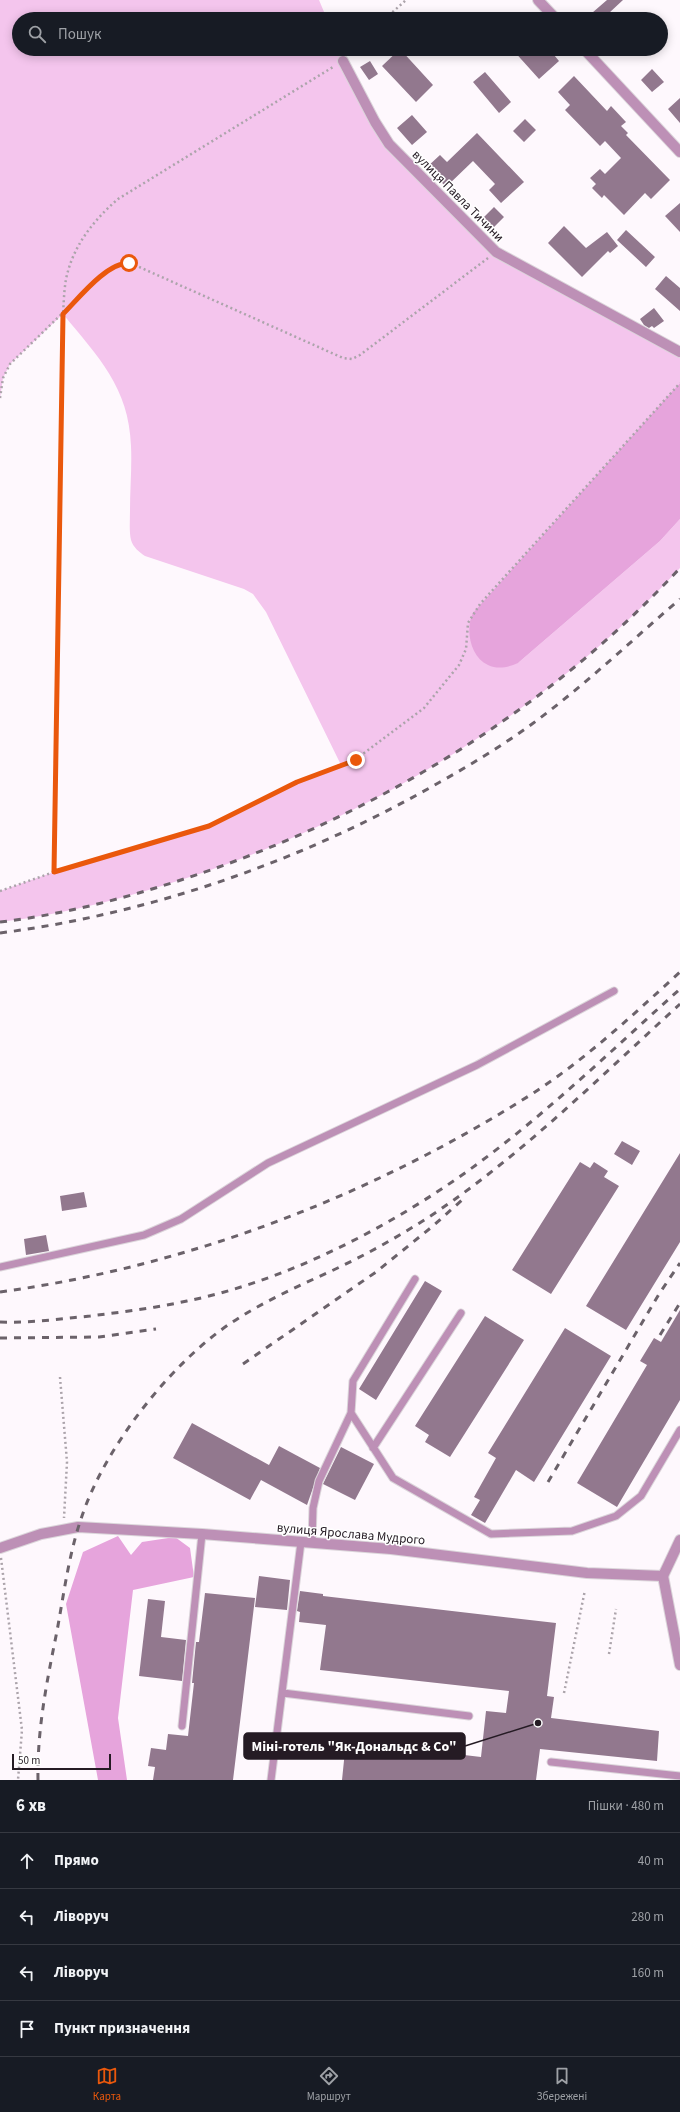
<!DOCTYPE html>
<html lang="uk">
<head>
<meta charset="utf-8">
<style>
	body { margin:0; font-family:"Source Sans 3",sans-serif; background:#242831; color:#f1f3f6 }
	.scale { position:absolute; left:12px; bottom:10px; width:99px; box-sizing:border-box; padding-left:4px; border:2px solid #251b24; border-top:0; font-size:11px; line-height:14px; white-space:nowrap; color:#251b24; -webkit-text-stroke:3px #fff; paint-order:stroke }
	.stop { position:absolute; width:12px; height:12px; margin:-9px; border:3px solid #ea580c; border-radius:50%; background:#fff }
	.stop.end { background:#ea580c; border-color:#fff; box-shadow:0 1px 4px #0008 }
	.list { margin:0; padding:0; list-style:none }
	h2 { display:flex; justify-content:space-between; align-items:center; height:52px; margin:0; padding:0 16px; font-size:17px }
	h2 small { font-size:13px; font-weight:400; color:#9ea1a6 }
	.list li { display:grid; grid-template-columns:26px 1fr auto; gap:12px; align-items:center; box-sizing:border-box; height:56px; padding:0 16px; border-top:1px solid #363941 }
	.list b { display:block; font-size:15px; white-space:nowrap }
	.list em { font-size:13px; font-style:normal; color:#9ea1a6 }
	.icon { flex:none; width:22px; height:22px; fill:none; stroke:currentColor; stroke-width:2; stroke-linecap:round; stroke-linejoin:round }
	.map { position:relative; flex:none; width:680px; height:1780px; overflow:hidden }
	.search { position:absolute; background:#171b24; box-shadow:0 2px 10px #0003; left:12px; right:12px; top:12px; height:44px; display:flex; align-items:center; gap:10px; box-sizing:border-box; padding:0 14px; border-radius:22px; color:#9ea1a6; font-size:15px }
	.sheet { height:276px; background:#171b24 }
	nav { display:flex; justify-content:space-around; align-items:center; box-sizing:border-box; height:56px; border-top:1px solid #363941; background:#171b24; font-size:11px; color:#9ea1a6 }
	nav a { display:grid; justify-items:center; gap:2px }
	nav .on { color:#ea580c }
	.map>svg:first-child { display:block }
	.green { fill:#f4c5ed }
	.forest { fill:#e6a4dc }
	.building { fill:#92788e }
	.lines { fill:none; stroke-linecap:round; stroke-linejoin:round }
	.service-casing { stroke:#dbd5da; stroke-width:9 }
	.minor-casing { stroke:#dbd5da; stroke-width:12 }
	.tertiary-casing { stroke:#dbd5da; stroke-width:12 }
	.path { stroke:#aca4ab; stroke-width:2.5; stroke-dasharray:2 3; stroke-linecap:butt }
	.service { stroke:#bd90b6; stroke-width:7 }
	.minor { stroke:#bd90b6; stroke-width:10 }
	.tertiary { stroke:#bd90b6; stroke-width:10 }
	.rail { stroke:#6b626a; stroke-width:3; stroke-dasharray:7 7; stroke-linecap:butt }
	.route { stroke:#ea580c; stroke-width:5 }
	.labels { text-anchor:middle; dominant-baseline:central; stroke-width:3; stroke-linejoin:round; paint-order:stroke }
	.street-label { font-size:13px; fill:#251b24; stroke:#fff }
	.leader { fill:none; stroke:#251b24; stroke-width:1.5 }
	.callout-dot { fill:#251b24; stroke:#fff; stroke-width:1.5 }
	.callout { fill:#251b24; stroke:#251b24; stroke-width:1.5 }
	.callout-label { font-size:14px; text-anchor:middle; font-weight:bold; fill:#fff }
</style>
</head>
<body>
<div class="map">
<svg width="680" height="1780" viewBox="0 0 680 1780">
	<rect width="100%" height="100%" fill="#fef8fd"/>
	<path class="green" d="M0,0h319l8,19h-308v30h319l37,73 121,130 184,100v31l-6,7 -156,273 142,-122 20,-22v49c-130,140 -298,243 -478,305 -65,22 -133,41 -202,49v-31l54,-19 155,-46 88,-44 44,-17 -75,-153 -13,-18 -9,-5 -99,-33c-6,-4 -12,-9 -14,-16 -2,-9 -1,-20 -1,-30 0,-21 2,-43 1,-64 -2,-59 -33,-89 -68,-132l-53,50 -7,14 -3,20z"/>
	<path class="forest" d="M680,383v136l-20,22 -142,122c-9,4 -20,7 -30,2 -18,-8 -23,-36 -15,-52z
		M118,1536l13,19 11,-13 33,-5 15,11 4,29 -61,13 -15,128 9,62h-29l-32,-176 17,-52z"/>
	<path class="building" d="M607,0h16l-14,13 5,6h-29z
		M400,49l33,36 -17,17 -34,-36z
		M512,49h37l10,12 -20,18z
		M370,61l8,13 -9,6 -9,-13z
		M652,69l12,13 -12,10 -11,-12z
		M485,72l26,30 -12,11 -26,-31z
		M574,76l33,35 4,-5 15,16 -5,4 7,7 -2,2 44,45 -19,19 -6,-6 -21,22 -20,-20 -2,3 -10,-10 4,-4 -6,-6 10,-9 5,5 16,-16 -16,-17 -5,5 -35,-36 5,-5 -12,-13z
		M680,98v25l-12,-14z
		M412,115l15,17 -15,13 -15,-17z
		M525,119l11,11 -12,12 -11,-11z
		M477,133l47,49 -23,21 -12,-13 6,-6 -22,-23 -27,26 -19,-20 13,-12 7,7z
		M680,203v29l-15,-16z
		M494,207l10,10 -14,14 -10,-10z
		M564,226l22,22 21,-16 11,14 -8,7 -2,-2 -26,26 -34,-34z
		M626,230l29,27 -9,10 -29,-27z
		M666,276l14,12v23l-25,-22z
		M654,308l10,13 -10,7 -2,-2 -3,2 -5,-3 -4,-6z
		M622,1141l18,10 -8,14 -18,-11z
		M680,1153v89l-54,88 -40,-24z
		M580,1162l10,6 4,-6 14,9 -4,6 15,9 -68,108 -39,-24z
		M84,1192l3,15 -25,4 -2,-15z
		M46,1235l3,16 -23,4 -2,-16z
		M425,1281l17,10 -66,109 -17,-11z
		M680,1310v90l-63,107 -40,-24 70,-118 -7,-4 14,-23 7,4z
		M485,1316l39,24 -74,117 -25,-15 4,-7 -14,-9z
		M565,1328l46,28 -77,126 -18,-12 -31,53 -14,-8 9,-15 -6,-3 22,-39 -8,-5z
		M192,1423l77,42 10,-19 41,22 -13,37 -46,-25 -11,20 -77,-42z
		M341,1447l33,17 -19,36 -32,-16z
		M259,1576l31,4 -3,30 -32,-3z
		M300,1591l23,3v2l233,27 -9,73 7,1 -3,21 108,13 -2,30 -117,-12 -4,31h-194l4,-39 135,16 5,-46 20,2 3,-22 -189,-21 6,-45 -27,-3 1,-10 -3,-1z
		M205,1593l50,5 -22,182h-80l2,-13 -7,-1 3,-18 15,2 2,-16 20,2 6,-53h-2l4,-41h3z
		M148,1599l17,2 -4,36 25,3 -4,41 -43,-5z"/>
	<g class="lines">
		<g class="service-casing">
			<path id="service" d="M0,1267l144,-32 37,-16 87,-56 209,-98 137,-74
				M351,1413l42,65 98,56 81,-3 44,-15 25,-20 39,-66
				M373,1448l88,-135
				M312,1543l1,-35 6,-27 32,-68 2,-32 62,-102
				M283,1693l186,23
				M182,1726l20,-192
				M551,1762l129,14
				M271,1780l30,-238"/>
		</g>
		<g class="minor-casing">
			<path id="minor" d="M538,0l18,19
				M584,49l96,103
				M343,61l32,61 14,22 107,108 184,100
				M663,1576l17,89"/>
		</g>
		<g class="tertiary-casing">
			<path id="tertiary" d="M0,1548l41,-14 37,-7 124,7 189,15 196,24 76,3 17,-36"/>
		</g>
		<path class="path" d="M385,19l21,-19
			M350,54l5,-5
			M0,398l3,-20 7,-14 96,-93 16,-8 15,3 206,92 9,1 8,-4 128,-97
			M54,872l9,-558c1,-14 1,-30 5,-43 8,-29 28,-53 50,-72l215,-132
			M0,891l54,-19 155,-46 88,-44 59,-23 68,-51 35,-43 7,-16 2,-26 12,-19 200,-221
			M60,1377l7,85 -3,56
			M1,1558l21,172 -4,50
			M609,1654l7,-45
			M564,1693l21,-103"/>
		<use href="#service" class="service"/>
		<use href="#minor" class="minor"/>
		<use href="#tertiary" class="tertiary"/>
		<path class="rail" d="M0,922c69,-8 137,-27 202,-49 180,-62 348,-165 478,-305
			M0,933c155,-20 306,-74 440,-151 32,-18 63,-37 92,-58 52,-38 99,-83 148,-125
			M0,1292c190,-26 374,-97 535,-200 52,-34 99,-78 145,-120
			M0,1322c30,1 60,-3 90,-6 32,-4 65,-8 97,-15 89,-18 181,-63 256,-113 86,-57 161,-131 237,-199
			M660,1335l20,-32
			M0,1338l99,-1 57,-8
			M243,1364l133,-92 57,-46 29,-26
			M548,1482l111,-188 21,-31
			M38,1780c-1,-51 9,-99 19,-149 7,-38 12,-78 25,-115 23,-69 89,-153 149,-193 30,-20 63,-35 96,-50 37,-17 73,-37 108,-60 89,-60 166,-137 245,-209"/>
	</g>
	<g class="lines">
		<path class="route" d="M129,263c-23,0 -50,35 -66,51l-9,558 155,-46 88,-44 59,-22"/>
	</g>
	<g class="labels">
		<g class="street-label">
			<text transform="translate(458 196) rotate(45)">вулиця Павла Тичини</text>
			<text transform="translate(351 1534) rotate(5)">вулиця Ярослава Мудрого</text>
		</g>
	</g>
	<path class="leader" d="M538 1723L465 1746"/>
	<circle class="callout-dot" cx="538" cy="1723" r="4"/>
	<rect class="callout" x="244" y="1733" width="221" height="26" rx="4"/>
	<g class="callout-label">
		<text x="354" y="1751">Міні-готель "Як-Дональдс &amp; Co"</text>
	</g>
</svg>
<div class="scale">50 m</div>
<div class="stop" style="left:129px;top:263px"></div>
<div class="stop end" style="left:356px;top:760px"></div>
<div class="search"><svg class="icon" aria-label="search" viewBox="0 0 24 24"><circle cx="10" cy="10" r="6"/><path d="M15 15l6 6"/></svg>Пошук</div>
</div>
<section class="sheet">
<h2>6 хв<small>Пішки · 480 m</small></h2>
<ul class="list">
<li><svg class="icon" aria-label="ahead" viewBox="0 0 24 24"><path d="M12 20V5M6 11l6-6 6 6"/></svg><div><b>Прямо</b></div><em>40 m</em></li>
<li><svg class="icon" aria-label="left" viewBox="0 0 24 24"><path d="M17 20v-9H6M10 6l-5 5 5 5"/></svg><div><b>Ліворуч</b></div><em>280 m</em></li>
<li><svg class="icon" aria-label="left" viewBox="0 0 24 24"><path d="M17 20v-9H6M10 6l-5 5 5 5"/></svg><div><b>Ліворуч</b></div><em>160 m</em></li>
<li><svg class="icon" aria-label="arrive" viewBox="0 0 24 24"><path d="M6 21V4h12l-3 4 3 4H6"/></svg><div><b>Пункт призначення</b></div></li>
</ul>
</section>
<nav>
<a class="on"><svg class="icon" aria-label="map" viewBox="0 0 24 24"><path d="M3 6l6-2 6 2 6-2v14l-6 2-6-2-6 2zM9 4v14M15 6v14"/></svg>Карта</a>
<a><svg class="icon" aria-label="directions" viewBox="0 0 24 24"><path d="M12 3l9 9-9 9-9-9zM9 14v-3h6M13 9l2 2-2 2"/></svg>Маршрут</a>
<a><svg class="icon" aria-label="saved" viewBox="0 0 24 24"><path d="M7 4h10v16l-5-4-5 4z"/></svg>Збережені</a>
</nav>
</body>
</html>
